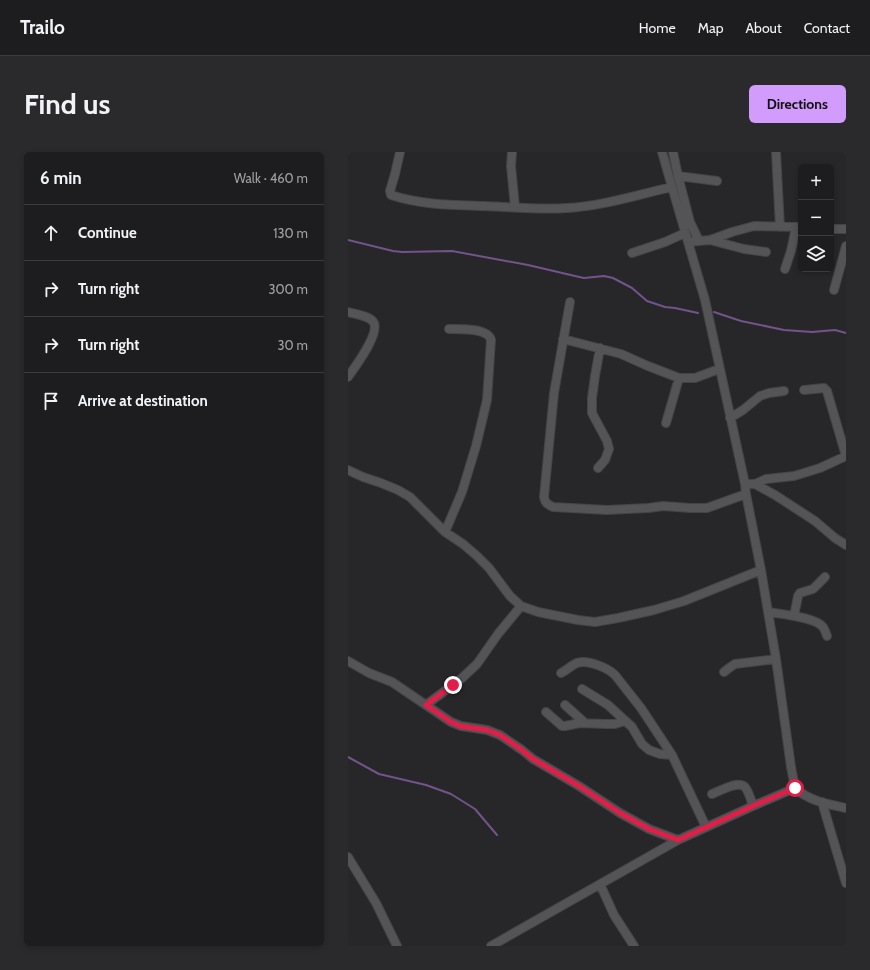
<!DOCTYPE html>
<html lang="en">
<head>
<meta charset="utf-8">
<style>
	body { margin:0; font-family:Cabin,sans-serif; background:#2a292c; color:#f1f3f6 }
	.controls { position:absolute; right:12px; top:12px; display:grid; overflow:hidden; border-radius:6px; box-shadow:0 2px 6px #0003 }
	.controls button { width:36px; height:36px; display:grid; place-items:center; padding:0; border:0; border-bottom:1px solid #3b3a3d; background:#1d1c1f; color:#f1f3f6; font:20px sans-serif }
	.stop { position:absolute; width:12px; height:12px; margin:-9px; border:3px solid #e11d48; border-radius:50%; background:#fff }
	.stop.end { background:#e11d48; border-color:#fff; box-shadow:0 1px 4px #0008 }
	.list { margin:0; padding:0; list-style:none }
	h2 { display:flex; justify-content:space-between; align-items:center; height:52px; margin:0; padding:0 16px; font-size:17px }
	h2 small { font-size:13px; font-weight:400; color:#a0a1a4 }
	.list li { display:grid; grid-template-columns:26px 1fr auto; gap:12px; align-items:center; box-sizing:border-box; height:56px; padding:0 16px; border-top:1px solid #3b3a3d }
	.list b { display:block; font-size:15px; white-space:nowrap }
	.list em { font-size:13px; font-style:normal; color:#a0a1a4 }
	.icon { flex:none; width:22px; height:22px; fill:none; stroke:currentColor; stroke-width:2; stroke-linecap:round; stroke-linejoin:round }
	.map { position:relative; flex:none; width:498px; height:794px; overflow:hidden; border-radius:6px }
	header { display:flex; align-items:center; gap:24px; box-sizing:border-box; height:56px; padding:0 20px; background:#1d1c1f; border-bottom:1px solid #3b3a3d }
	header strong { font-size:19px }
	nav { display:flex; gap:22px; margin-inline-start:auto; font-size:14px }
	.intro { display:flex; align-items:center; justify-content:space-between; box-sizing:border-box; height:96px; padding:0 24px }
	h1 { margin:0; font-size:28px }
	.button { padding:10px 18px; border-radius:6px; background:#d29cfd; color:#111; font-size:14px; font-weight:700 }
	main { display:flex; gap:24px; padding:0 24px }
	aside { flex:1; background:#1d1c1f; border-radius:6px; box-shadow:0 2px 6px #0003 }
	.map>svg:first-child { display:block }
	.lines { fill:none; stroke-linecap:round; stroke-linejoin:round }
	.stream { stroke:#73538c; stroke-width:2 }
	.minor-casing { stroke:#444345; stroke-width:10 }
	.minor { stroke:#545356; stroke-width:8 }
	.route { stroke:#e11d48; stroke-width:5 }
</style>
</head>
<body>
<header>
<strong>Trailo</strong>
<nav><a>Home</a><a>Map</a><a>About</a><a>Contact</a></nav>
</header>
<div class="intro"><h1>Find us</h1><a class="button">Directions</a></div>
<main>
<aside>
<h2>6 min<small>Walk · 460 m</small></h2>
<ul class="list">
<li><svg class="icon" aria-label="ahead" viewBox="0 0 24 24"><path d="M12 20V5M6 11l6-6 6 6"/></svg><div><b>Continue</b></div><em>130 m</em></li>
<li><svg class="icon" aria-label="right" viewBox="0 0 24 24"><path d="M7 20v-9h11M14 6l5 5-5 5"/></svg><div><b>Turn right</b></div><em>300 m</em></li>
<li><svg class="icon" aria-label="right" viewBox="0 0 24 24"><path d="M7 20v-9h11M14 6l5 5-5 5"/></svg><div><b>Turn right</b></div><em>30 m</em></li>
<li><svg class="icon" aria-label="arrive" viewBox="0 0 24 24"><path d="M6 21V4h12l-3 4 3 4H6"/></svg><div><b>Arrive at destination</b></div></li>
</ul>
</aside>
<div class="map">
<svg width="498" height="794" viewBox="0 0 498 794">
	<rect width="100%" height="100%" fill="#272629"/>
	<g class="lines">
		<path class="stream" d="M0,88l45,11 9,1 50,-1 76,14 47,11 9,2 20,-2 9,2 19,10 15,13 18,6 10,1 23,5
			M366,160l27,9 43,9 28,2 23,-2 11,3
			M0,605l31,17 47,11 25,9 24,15 22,26"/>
		<g class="minor-casing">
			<path id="minor" d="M52,0l-5,22 -5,17 1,4c30,10 62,10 93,11 28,1 56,4 83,2 35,-2 70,-13 105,-21
				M164,0l-1,14 4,41
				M314,0l10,35 33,113 40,184 1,10 15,76 15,89 15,108 4,21c14,13 33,16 51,20
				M325,0l5,24 12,46 9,19
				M428,0l4,75
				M330,24l39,5
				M483,77h15
				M362,88l34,9 22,3
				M340,90l22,-2 22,-8 22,-6 47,1
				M284,101l33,-11 20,-9
				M437,117l6,-18 5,-24
				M486,138l12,-44
				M222,150l-16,91 -10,104c1,6 3,7 9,10l54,3 41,-2 15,-2 27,2h17l39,-14
				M0,160c7,2 23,4 26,11 5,12 -19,44 -26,54
				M215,187l58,15 27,12 31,12h16l24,-9
				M456,238l20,-2 3,3 19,65
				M382,266l13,-8 17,-14 9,-3 15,-2
				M318,271l13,-45
				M250,316l7,-8 4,-11 -2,-8 -15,-28v-15l3,-22 5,-28
				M0,318l15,7 18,6 17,7 12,7 35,35 18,12 14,12 12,12 21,28 11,10 17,6 40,8 17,2 23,-4 36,-8 30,-9 77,-31
				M397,332h10l20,11 40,26 20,17 11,7
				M407,332l11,-5 28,-3 10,-3 16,-5 26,-12
				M97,380l17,-40 14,-46 11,-46 4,-60c-3,-12 -31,-11 -42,-11
				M420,460c12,2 47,5 55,15 2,3 3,6 4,9
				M446,464l4,-20 2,-3 13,-4 12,-12
				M0,509l21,12 23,9 59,40 10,4 26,4 13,5 22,15 11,9 46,27 41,27 29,16 29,11
				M376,520l5,-4 6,-4 41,-5
				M213,521c6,-3 11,-8 16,-10 10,-4 31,5 38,12l26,33 31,47 34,72
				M234,537l26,16 24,22 10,17 7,6 11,4 12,1
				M78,553l36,-27 15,-14 21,-30 23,-28
				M217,553l20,18
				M198,560l16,14h3l15,-3 26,1h9l10,-3
				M364,642c8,-3 26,-14 33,-7 4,5 6,13 8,19
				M474,650l24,81
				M0,705l28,46 21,43
				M252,732l14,31 20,31
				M143,794l187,-106 75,-34 42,-18"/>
		</g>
		<use href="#minor" class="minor"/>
	</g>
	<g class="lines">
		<path class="route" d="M105,533l-27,20 25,17 9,4 27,4 13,5 22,15 11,9 46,27 41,27 29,16 29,11 75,-34 42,-18"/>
	</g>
</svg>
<div class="controls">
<button>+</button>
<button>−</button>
<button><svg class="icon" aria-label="layers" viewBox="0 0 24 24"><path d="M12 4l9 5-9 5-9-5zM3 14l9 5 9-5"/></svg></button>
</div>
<div class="stop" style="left:447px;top:636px"></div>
<div class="stop end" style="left:105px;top:533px"></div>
</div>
</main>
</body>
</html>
